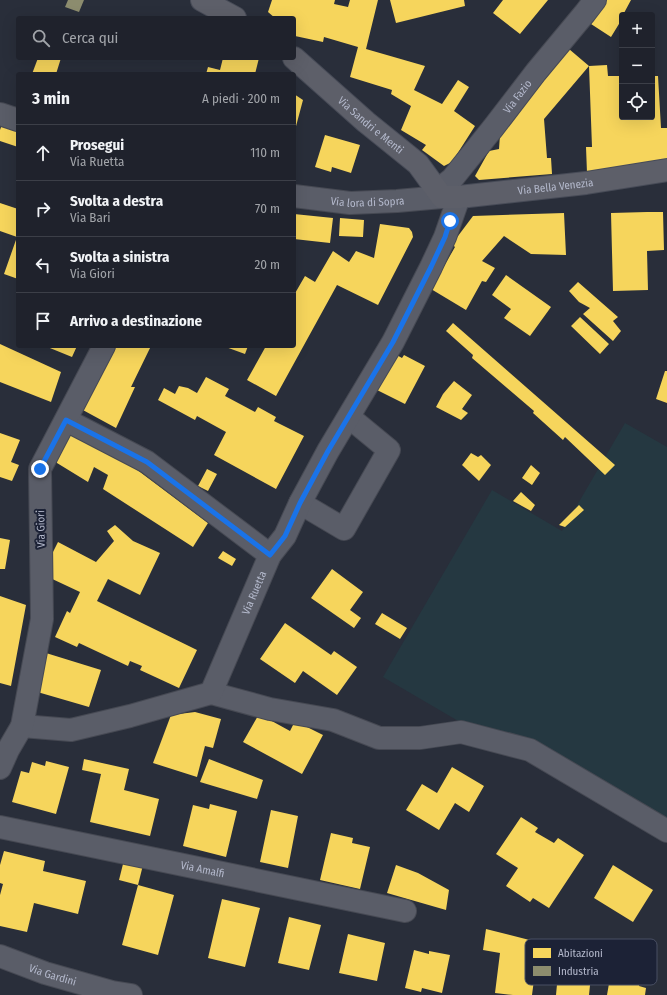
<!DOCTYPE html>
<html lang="it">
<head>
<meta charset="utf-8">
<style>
	body { margin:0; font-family:"Fira Sans Condensed",sans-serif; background:#272a34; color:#f1f3f6 }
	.controls { position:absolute; right:12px; top:12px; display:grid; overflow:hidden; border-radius:4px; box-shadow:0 4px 16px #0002 }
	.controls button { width:36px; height:36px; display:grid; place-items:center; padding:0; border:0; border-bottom:1px solid #3c3f48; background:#1f222c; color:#f1f3f6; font:20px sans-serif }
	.stop { position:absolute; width:12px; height:12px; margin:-9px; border:3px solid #1a73e8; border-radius:50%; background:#fff }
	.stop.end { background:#1a73e8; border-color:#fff; box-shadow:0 1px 4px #0008 }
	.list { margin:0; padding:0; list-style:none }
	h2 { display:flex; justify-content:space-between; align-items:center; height:52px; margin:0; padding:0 16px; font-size:17px }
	h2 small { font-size:13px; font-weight:400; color:#a1a4a9 }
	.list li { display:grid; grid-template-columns:26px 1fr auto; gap:12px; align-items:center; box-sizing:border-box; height:56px; padding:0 16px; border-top:1px solid #3c3f48 }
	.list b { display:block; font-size:15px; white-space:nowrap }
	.list p { margin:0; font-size:13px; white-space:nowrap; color:#a1a4a9 }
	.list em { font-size:13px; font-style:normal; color:#a1a4a9 }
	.icon { flex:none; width:22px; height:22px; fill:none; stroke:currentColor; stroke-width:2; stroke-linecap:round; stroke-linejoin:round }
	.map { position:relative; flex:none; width:667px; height:995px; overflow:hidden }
	.search { position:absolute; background:#1f222c; box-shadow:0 4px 16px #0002; left:16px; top:16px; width:280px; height:44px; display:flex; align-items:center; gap:10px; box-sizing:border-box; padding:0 14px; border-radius:4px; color:#a1a4a9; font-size:15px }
	.panel { position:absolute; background:#1f222c; box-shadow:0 4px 16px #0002; left:16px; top:72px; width:280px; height:276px; border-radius:4px }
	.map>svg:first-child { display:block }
	.green { fill:#253841 }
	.homes { fill:#f6d55c }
	.industry { fill:#8c8c6e }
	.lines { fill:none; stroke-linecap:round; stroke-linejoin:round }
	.minor-casing { stroke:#464953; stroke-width:24 }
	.major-casing { stroke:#474b57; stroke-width:24 }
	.minor { stroke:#5a5d68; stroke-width:22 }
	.major { stroke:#5d5f69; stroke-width:22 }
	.route { stroke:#1a73e8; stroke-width:5 }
	.labels { text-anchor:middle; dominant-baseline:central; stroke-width:4; stroke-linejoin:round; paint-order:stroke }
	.street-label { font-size:11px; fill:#b3b8cb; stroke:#1c2236 }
	.key { fill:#1c2236; stroke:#494f63; stroke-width:1 }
	.key-label { font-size:11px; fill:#b3b8cb }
</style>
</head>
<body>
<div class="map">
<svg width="667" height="995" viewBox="0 0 667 995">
	<rect width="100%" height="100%" fill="#292e3a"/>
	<path class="green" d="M625,423l42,24v396l-284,-166 109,-187 70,41z"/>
	<path class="homes" d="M272,0h63l-1,4 14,3 2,-7h28l-12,49 59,17 -11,24 28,14 16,-24 11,7 -15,24 21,15 -23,36 -8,4 -22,-16 4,-5 -25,-15 10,-24 -20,-12 1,-4 -42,-13 8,-30 -34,-10 -1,5 -28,-6 -1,-1v-17h-19l-7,-6z
		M390,0h74l1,6 -69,17z
		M503,0h45l-28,34 -27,-21z
		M606,0h25l-7,13 1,1 -1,1h-2v4l-11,18 -20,-13z
		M569,49l20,17 -45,53 3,39h4l1,16 -73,6 -4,-4 14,-25 10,-2 1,-14z
		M38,58h23l-5,16h-24z
		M223,58h36l-4,16h-49l2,-7 12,3z
		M607,65l1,11h14v41h30v-41h6l3,52h6v37l-80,8 -1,-26h6l-3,-81z
		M294,94l9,6 -8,30h-1z
		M3,121l15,6v20l-18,-6v-11z
		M325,135l35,10 -9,28 -19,-6 -1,5 -16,-5z
		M0,203l18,6v70l-14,-5 13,-37 -17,-6z
		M647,212h16l1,38 -17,1 1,39 -35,1 -2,-78z
		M564,213l2,42 -35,-1 -27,-18 -22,25 13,7 -9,14 -4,-1 -16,29 -35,-21 24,-42 -3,-3 21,-28z
		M294,214l39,4 -3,25 -36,-4z
		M340,218l24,2 -1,17 -24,-1z
		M380,224l29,4 3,4 1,5 -35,68 -41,-20 -61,111 -29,-16 19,-34h28v-51l11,-19 10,6 18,-31 16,11 7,-11 18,7z
		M506,275l45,32 -21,29 -26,-18 7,-9 -19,-14z
		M578,282l40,35 -5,4 8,10 -8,10 -30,-27 7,-6 -11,-6 -10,-11z
		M580,317l29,27 -9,10 -29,-28z
		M453,323l162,142 -10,10 -40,-38 -2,3 -30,-27 1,-2 -62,-53 1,-3 -27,-24z
		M0,344l61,28 -10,30 -51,-20z
		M45,346h32l-5,11z
		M111,346h40l-20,41h4l-19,41 -35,-19z
		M223,346h25l-3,8z
		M393,353l9,5 2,-3 21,11 -20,38 -30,-15z
		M665,371h2v32l-11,-4z
		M206,377l23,12 -4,7 30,16 3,-5 18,10 -2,4 30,15 -28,53 -62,-34 12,-23 -29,-16 -2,4 -37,-20 6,-12 11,6 4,-8 9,2 9,5z
		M454,381l18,14 -10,14 6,4 -7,7 -25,-13 7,-13z
		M65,432l51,24 20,13 72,54 -15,24 -90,-58 5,-14 -14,-8 -6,15 -31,-19v-16z
		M0,433l20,7 -9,22 8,3 -7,16 -12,-4z
		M471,453l7,4 3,-2 10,10 -12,16 -17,-16z
		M531,465l9,8 -8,12 -10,-7z
		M207,469l10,5 -9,17 -10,-5z
		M521,492l14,13 -4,6 -18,-10z
		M579,505l5,5 -19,17 -6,-2z
		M115,525l18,16 27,12 -20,42 -32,-16 -11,22 100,49 -18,38 -39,-18 2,-4 -12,-5 -2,5 -49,-23 -2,4 -22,-10 12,-26 3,2 10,-21 -32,-15 1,-17 9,-18 38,20 18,-21 -7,-10z
		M0,538l10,2 -5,29h-5z
		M223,551l13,8 -4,7 -14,-8z
		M332,569l31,23 -13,18 11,8 -7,10 -43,-30z
		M0,596l26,9 -15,81 -11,-3z
		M382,613l25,15 -7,11 -25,-15z
		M285,623l46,32 3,-4 23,16 -20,28 -34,-24 -8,12 -35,-24z
		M46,653l55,17 -12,37 -55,-16z
		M195,712l26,7 -8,29 -8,-2 -8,31 -44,-14 18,-48z
		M259,714l31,17 5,-10 28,14 -21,39 -59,-32z
		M84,759l45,10 -5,21 35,9 -9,37 -60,-14 11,-48 -19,-4z
		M209,759l54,21 -6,19 -57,-17z
		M46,761l23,6 -13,47 -44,-12 9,-31 8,2 3,-11 13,4z
		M452,767l32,19 -15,26 -14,-9 -16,27 -33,-20 16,-26 15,9z
		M210,804l27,7 -11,46 -43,-11 10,-41 16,4z
		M271,810l27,6 -10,52 -28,-6z
		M521,817l17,11 -3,4 19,11 4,-5 26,17 -35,53 -16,-10 -3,4 -24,-16 12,-18 -22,-14z
		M331,833l22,5 -1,5 18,4 -10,42 -40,-9z
		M4,851l41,10 -2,10 43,10 -8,33 -44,-11 -7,29 -27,-6v-31l3,-11 -3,-1v-18z
		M124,860l19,5 -5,20 -19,-5z
		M396,865l22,8 31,17 -3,20 -59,-17z
		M613,865l40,25 -20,32 -39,-24z
		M138,885l36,10 -16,60 -36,-10z
		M222,899l38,9 -15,59 -37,-9z
		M289,917l32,8 -12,45 -31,-7z
		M486,929l63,16 -1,14 -11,-2 -5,38h-19l-18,-2 5,-40 -17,-3z
		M348,934l37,9 -8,38 -38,-8z
		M414,950l15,4v-3l21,4 -8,38 -20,-5 -1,4 -16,-4z
		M560,952l33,4 -4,39h-33z
		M611,972l30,6 -2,8 7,2 -1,7h-38z"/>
	<path class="industry" d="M68,0h16l-5,12 -14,-5z"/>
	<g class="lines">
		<g class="minor-casing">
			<g id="minor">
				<path d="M0,114l18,6"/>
				<path id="s1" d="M438,190l14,-11 41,-51 43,-56 49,-59 10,-13"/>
				<path id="s2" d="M294,196l56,7 47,-2 45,-4"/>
				<path d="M66,420l81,42 123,93"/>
				<path d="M300,503l44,26 45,-79 -40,-33"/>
				<path d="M211,693l59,16 63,11 46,18h41l41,-6 69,18 137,81"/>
				<path id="s3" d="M22,726l49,4 59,-14 81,-23 59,-138 15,-19 15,-33 28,-52 65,-109 38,-75 14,-30 14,-40"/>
				<path d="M0,768l8,-18 14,-24 20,-107 -2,-150 64,-123"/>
				<path id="s4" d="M0,827l405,84"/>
				<path id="s5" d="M0,956l45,17 67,19 19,3"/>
			</g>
		</g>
		<g class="major-casing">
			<g id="major">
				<path d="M202,0l33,18"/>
				<path id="s6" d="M294,58l72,64 52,42 24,33h17l127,-14 81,-13"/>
			</g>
		</g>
		<use href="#minor" class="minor"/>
		<use href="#major" class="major"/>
	</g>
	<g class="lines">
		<path class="route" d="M40,469l26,-49 81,42 123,93 15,-19 15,-33 28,-52 65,-109 38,-75 14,-30 5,-16"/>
	</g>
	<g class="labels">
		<g class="street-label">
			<text stroke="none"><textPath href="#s1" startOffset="123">Via Fazio</textPath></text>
			<text stroke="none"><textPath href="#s6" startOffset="102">Via Sandri e Menti</textPath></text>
			<text stroke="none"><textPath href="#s6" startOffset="318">Via Bella Venezia</textPath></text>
			<text stroke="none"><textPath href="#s2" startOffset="74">Via lora di Sopra</textPath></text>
			<text transform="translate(41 529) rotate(-91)">Via Giori</text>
			<text stroke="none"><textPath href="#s3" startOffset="303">Via Ruetta</textPath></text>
			<text stroke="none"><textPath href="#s4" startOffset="207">Via Amalfi</textPath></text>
			<text stroke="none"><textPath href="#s5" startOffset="56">Via Gardini</textPath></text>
		</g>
	</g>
	<rect x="525" y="939" width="132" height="46" rx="6" class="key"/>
	<rect x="533" y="948" width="18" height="10" fill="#f6d55c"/>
	<rect x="533" y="966" width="18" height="10" fill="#8c8c6e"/>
	<g class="key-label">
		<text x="558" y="957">Abitazioni</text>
		<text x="558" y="975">Industria</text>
	</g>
</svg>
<div class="controls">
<button>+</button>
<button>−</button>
<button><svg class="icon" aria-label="locate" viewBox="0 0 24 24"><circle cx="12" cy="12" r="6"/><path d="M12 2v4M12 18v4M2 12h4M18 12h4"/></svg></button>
</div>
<div class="stop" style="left:450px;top:221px"></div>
<div class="stop end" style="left:40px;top:469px"></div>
<div class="search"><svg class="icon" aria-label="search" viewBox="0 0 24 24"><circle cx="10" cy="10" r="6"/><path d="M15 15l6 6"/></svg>Cerca qui</div>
<section class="panel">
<h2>3 min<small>A piedi · 200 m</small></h2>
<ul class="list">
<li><svg class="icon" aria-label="ahead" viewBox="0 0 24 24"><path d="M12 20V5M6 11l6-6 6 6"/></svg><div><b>Prosegui</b><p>Via Ruetta</p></div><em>110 m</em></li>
<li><svg class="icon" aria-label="right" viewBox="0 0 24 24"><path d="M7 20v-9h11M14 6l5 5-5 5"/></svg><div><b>Svolta a destra</b><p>Via Bari</p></div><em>70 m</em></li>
<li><svg class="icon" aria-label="left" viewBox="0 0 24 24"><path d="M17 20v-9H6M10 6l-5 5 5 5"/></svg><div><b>Svolta a sinistra</b><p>Via Giori</p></div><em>20 m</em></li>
<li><svg class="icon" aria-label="arrive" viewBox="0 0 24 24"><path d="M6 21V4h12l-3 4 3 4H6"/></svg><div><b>Arrivo a destinazione</b></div></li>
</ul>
</section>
</div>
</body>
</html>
